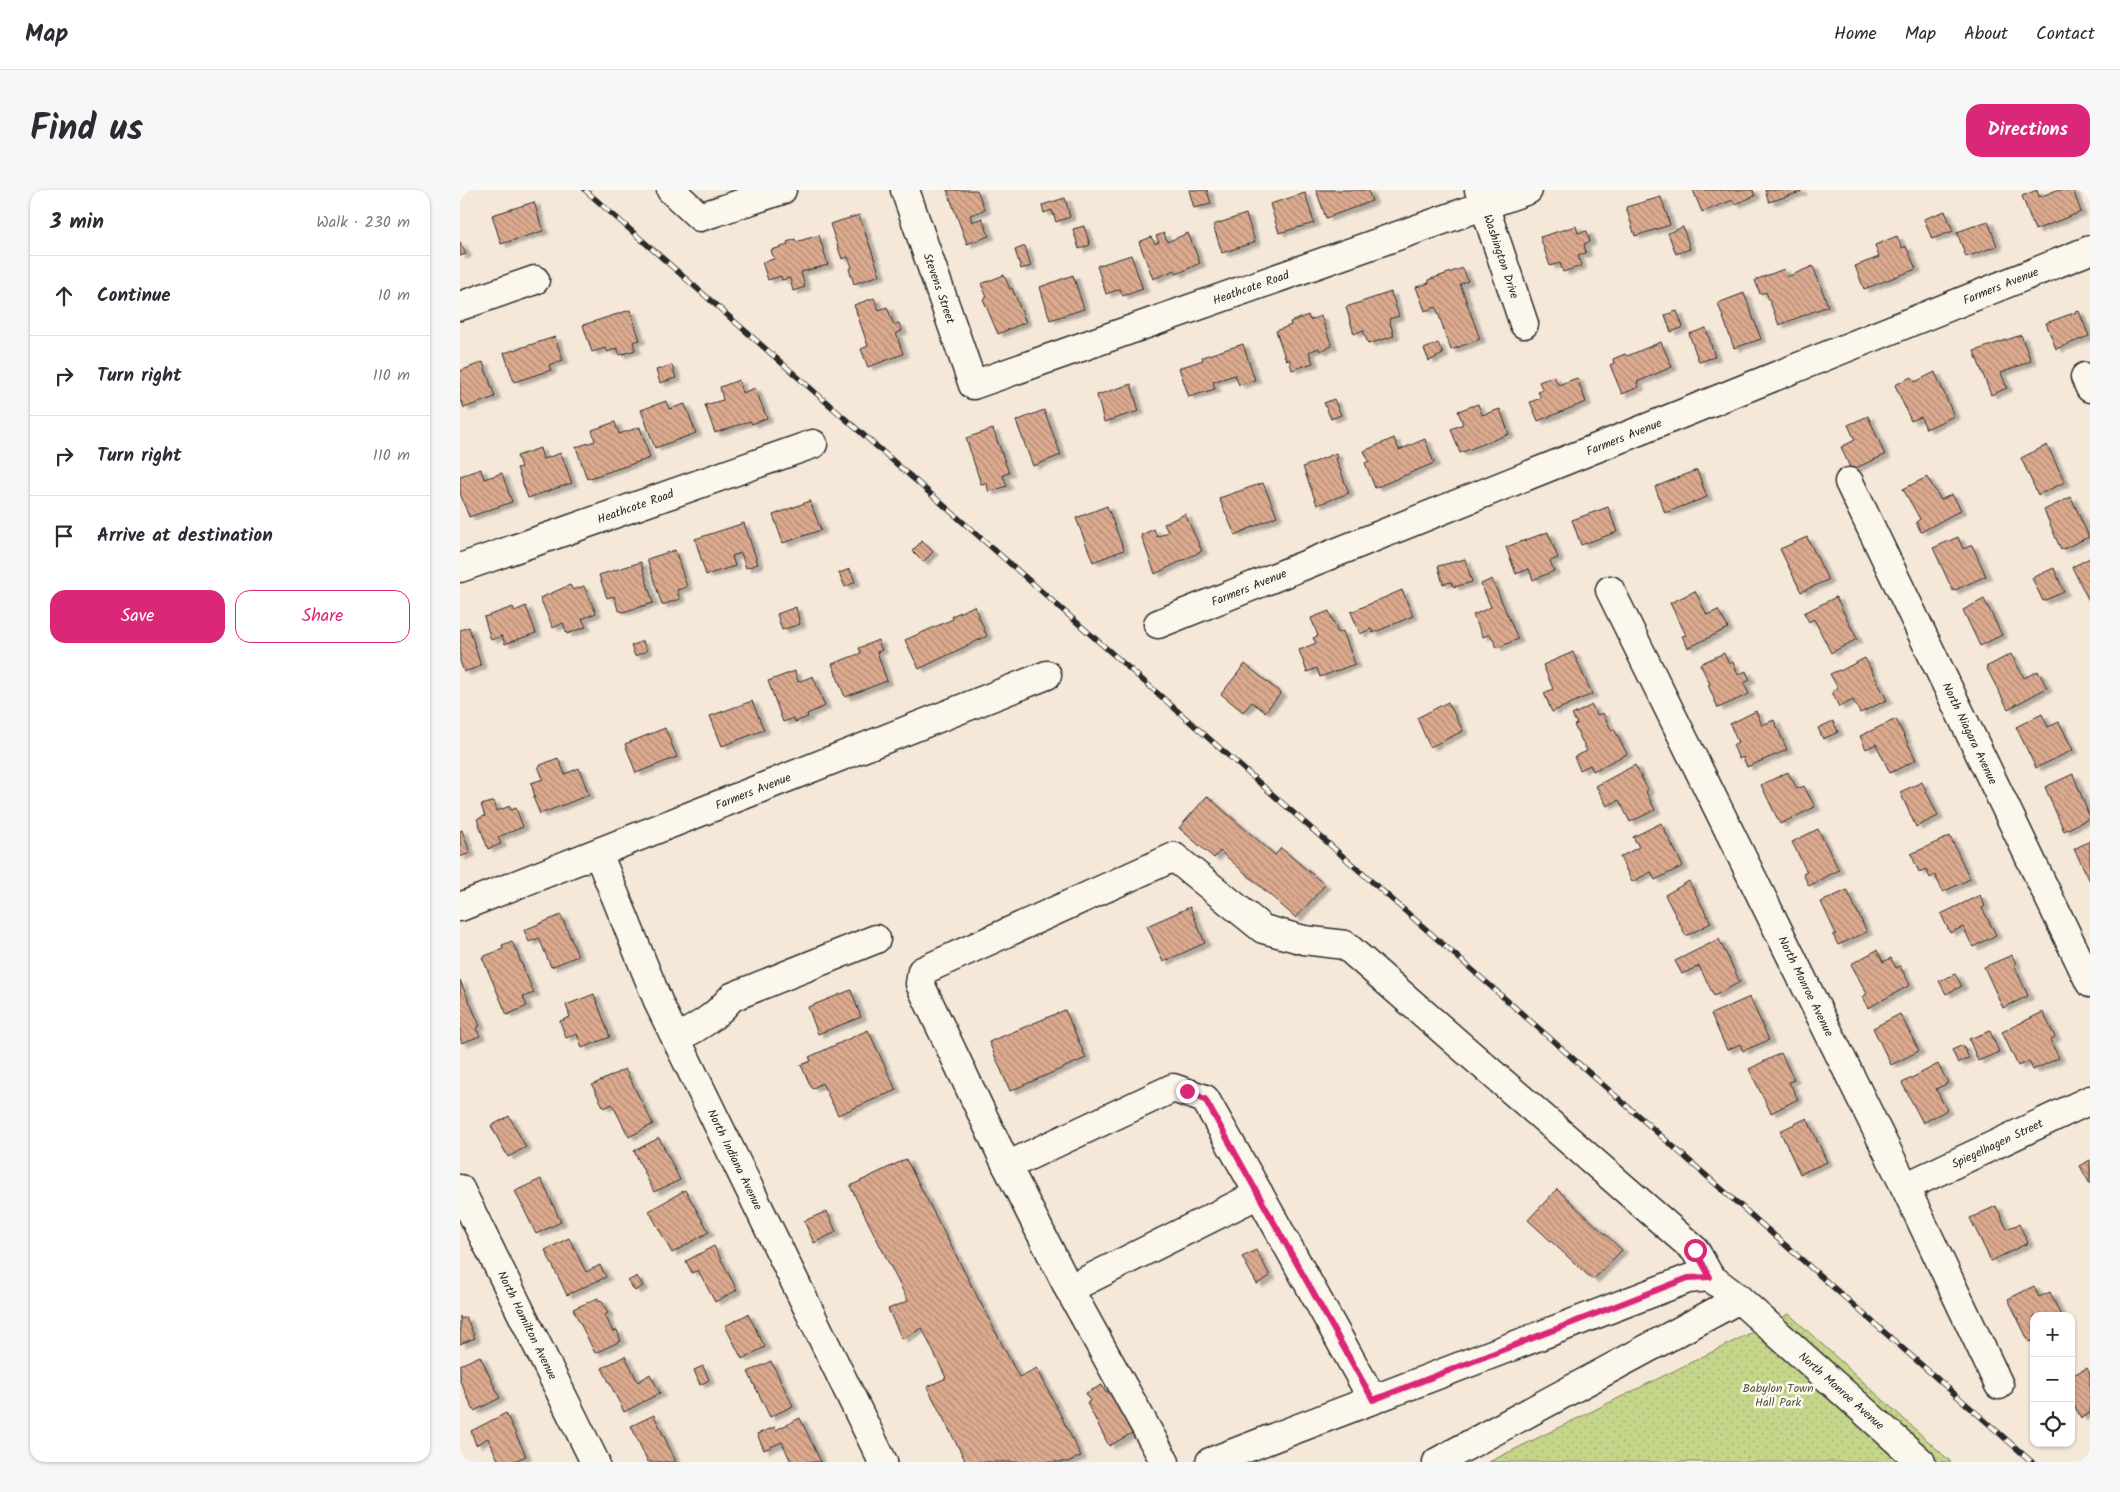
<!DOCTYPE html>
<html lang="en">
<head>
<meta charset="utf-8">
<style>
	body { margin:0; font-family:Kalam,sans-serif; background:#f7f7f7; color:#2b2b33 }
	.controls { position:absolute; right:15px; bottom:15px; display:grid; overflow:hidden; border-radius:10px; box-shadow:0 1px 4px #0004 }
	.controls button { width:45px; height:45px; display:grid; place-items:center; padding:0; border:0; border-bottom:1px solid #e1e1e2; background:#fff; color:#2b2b33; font:25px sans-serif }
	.stop { position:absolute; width:15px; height:15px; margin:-11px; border:4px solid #db2777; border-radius:50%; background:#fff }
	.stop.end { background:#db2777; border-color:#fff; box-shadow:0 1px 5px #0008 }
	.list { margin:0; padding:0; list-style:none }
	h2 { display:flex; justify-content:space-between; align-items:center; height:65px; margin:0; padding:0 20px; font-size:21px }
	h2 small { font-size:16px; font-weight:400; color:#7c7c81 }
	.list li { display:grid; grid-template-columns:32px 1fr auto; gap:15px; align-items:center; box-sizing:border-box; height:80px; padding:0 20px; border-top:1px solid #e1e1e2 }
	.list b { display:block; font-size:19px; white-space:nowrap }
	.list em { font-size:16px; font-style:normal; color:#7c7c81 }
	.actions { display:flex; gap:10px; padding:15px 20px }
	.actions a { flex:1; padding:11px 0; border:1px solid #db2777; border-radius:15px; text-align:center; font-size:18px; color:#db2777 }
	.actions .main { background:#db2777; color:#fff }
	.icon { flex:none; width:28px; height:28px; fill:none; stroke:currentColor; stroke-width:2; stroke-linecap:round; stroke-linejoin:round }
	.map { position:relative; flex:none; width:1630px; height:1272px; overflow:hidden; border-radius:15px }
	header { display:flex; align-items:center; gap:30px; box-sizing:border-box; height:70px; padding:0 25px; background:#fff; border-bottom:1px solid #e1e1e2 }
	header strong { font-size:24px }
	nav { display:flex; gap:28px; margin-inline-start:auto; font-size:18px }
	.intro { display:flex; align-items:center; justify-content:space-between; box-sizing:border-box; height:120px; padding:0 30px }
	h1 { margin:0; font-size:35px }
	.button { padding:12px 22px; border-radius:15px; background:#db2777; color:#fff; font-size:18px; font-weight:700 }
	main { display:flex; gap:30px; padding:0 30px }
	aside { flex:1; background:#fff; border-radius:15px; box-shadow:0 1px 4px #0004 }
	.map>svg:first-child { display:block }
	.park { fill:url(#park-dots); stroke:#78805a }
	.building { fill:url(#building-back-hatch); stroke:#2b2b2b; filter:url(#shadow) }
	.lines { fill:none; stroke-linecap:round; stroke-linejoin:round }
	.minor-casing { stroke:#2b2b2b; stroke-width:31 }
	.minor { stroke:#fbf7ec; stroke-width:28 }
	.rail-casing { stroke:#2b2b2b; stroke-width:5.5 }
	.rail { stroke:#fbf7ec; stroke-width:4; stroke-dasharray:11; stroke-linecap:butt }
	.route { stroke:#db2777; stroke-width:6 }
	.labels { text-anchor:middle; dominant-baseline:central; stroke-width:5; stroke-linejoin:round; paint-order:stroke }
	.street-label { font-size:12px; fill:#2b2b2b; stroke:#fbf7ec }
	.park-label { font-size:12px; fill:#525643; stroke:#fbf7ec }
</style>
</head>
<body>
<header>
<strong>Map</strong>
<nav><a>Home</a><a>Map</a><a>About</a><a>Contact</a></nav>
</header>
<div class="intro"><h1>Find us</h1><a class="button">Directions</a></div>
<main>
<aside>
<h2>3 min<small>Walk · 230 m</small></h2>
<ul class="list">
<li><svg class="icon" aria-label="ahead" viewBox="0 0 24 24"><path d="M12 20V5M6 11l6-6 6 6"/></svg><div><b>Continue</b></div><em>10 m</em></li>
<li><svg class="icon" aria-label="right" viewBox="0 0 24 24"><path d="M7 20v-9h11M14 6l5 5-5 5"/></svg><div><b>Turn right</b></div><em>110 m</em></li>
<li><svg class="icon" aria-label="right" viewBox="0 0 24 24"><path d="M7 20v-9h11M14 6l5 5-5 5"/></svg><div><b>Turn right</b></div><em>110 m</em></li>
<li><svg class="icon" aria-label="arrive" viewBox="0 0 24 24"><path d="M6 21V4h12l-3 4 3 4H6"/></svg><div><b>Arrive at destination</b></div></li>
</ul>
<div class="actions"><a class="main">Save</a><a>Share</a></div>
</aside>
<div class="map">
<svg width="1630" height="1272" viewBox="0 0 1630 1272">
	<defs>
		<pattern id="park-dots" width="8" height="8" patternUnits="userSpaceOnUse" patternTransform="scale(1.25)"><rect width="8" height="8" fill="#c5d58a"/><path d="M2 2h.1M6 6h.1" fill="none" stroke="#a9b777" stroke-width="1.8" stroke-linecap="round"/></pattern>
		<pattern id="building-back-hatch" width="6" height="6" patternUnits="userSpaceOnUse" patternTransform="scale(1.25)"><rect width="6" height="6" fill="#dcaa8f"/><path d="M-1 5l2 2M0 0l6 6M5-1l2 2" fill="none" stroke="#b38b75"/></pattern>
		<filter id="shadow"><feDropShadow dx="5.5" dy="3" stdDeviation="1" flood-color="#0004"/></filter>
	</defs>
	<rect width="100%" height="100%" fill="#f5e8d9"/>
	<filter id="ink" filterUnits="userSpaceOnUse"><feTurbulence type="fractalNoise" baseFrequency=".02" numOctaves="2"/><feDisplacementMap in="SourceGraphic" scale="10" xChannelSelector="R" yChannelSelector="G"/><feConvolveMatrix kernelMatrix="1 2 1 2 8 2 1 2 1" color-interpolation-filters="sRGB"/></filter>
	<g filter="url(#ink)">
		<path class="park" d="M1329,1124l162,148h-462z"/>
		<path class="building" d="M487,0h30l8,20 -15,5 2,7 10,-4 7,18 -22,8z
			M729,0h18l4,14 -17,4z
			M856,0h52l4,11 -46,17z
			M1233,0h60l2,6 -20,8 -2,-4 -31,12z
			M1305,0h36v2l-32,10z
			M1577,0l2,7 18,-7h16l8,22 -46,18 -13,-34z
			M845,3l9,30 -35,10 -9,-29z
			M1201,7l9,28 -35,11 -9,-29z
			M605,8l5,19 -14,5 -4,-12 -8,3 -2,-8z
			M74,12l9,29 -42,13 -9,-29z
			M1485,21l8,20 -21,8 -8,-20z
			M786,24l9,28 -33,11 -9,-28z
			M399,25l21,60 -26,9 -5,-15 3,-2 -4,-10 -6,2 -12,-35z
			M1528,31l9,25 -31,11 -9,-25z
			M624,36l6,19 -11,4 -6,-20z
			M1116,36l2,7 9,-2 3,11 -6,2 2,9 -8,2 3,11 -18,6 -3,-9 -10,3 -10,-29z
			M1223,37l7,22 -14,5 -8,-21z
			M704,43l3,9 21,-9 12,30 -23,11 -2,-4 -22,9 -14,-37 12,-5 4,7 4,-2 -3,-6z
			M359,45l9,30 -27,7 4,15 -12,4 -3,-13 -8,2 -1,-4 -13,4 -6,-18 12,-3 -3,-9 17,-5 -1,-3 8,-3 1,3z
			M1437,46l5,12 4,-2 10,23 -52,20 -9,-23 24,-9 -4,-12z
			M0,52l6,12 -6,2z
			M565,56l6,20 -10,3 -6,-19z
			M671,65l12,34 -20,7 -3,-7 -14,5 -9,-28z
			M1353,76l15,40 -49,19 -13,-33 -6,2 -5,-14 29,-11 3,8z
			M1003,78l5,13 -8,3 20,55 -29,11 -15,-43 -11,4 -9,-24 13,-4 -1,-3z
			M544,85l6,14 2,-1 14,34 -28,12 -15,-35 4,-2 -6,-13z
			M613,85l11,34 -34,11 -10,-33z
			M931,102l8,24 -10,3 5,17 -26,8 -5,-14 -9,4 -8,-27z
			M1284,103l17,46 -27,9 -16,-45z
			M414,108l5,12 8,-3 7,18 5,-2 3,8 -6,2 7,21 -35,13 -7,-18 7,-3 -14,-41z
			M170,120l10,30 -7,2 2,8 -15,5 -3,-7 -9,4 -2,-4 -14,4 -9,-27z
			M1217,121l6,16 -12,5 -6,-17z
			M1619,121l10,25 -33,13 -10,-26z
			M848,125l2,5 11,-4 11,30 -12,5 -1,-3 -10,4 4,11 -21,7 -3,-11 -3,1 -10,-29 15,-6 -1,-3z
			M1246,138l9,29 -16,5 -10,-28z
			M1561,145l10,26 -30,12 6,15 -16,7 -17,-44z
			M95,147l8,23 -14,5 2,5 -37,12 -10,-29z
			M1201,152l11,25 -35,15 2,5 -17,7 -12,-29 4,-2 -1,-4 12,-5 2,2z
			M978,153l5,11 -14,7 -5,-12z
			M783,154l12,36 -16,5 -4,-10 -22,7 2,7 -26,8 -10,-29 24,-8 -1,-3z
			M23,172l12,35 -31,11 -2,-6h-2v-31z
			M212,175l4,13 -16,5 -4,-13z
			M1475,182l19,44 -28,13 -5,-12 -10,4 -16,-36 16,-8 4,5z
			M1094,186l4,9 19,-7 9,24 -48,19 -8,-19 11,-4 -3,-6 5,-2 -4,-8z
			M279,190l3,13 13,-5 12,30 -15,6 -2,-3 -35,12 -10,-28 18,-5 -3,-13z
			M671,194l8,27 -35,11 -7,-27z
			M874,209l7,16 -10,4 -7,-16z
			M206,211l3,8 16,-5 11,29 -41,15 -14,-38z
			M1018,214l4,11 18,-6 9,25 -49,19 -9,-24 12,-5 -5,-13z
			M584,220l17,45 -28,11 -17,-45z
			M1408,226l17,39 -34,15 -10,-23 14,-7 -7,-15z
			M155,232l4,12 21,-7 10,31 -63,21 -11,-32 19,-6 -3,-11z
			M533,239l16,44 -6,2 4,11 -18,6 -3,-9 -5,1 -15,-46z
			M934,248l5,12 26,-11 9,24 -59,25 -10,-25 4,-2 -5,-10z
			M1587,255l18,37 -27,13 -17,-37z
			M80,258l3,11 18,-6 11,30 -44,15 -11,-30 4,-1 -4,-11z
			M876,263l2,5 -2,1 13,34 -32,12 -14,-38z
			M21,279l3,10 18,-6 10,29 -43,15 -9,-24v-17z
			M1237,280l10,27 -42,16 -10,-26z
			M1467,287l14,23 11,-6 9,16 -40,22 -5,-10 4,-3 -17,-30z
			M803,293l14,33 -42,19 -16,-37z
			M1611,307l18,40 -28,13 -17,-40z
			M350,311l11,29 -38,13 -10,-28z
			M647,316l17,44 -31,12 -17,-44z
			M1148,317l9,25 -36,13 -9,-25z
			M725,324l17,37 -47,23 -14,-39 13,-6 3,8 11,-5 -4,-8z
			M284,333l14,41 -12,4 -5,-15 -9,3 3,10 -29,9 -11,-36z
			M1088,342l10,26 -8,3 4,10 -21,9 -4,-11 -13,5 -10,-27z
			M1347,347l21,43 -27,12 -21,-43z
			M1498,347l5,12 9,-4 14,31 -33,15 -20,-43z
			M462,351l11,11 -10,10 -11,-11z
			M215,360l12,37 -10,3 3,9 -18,6 -15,-46z
			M1630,368v45l-18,-36z
			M1005,369l7,23 -18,5 -3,-5 -8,2 -5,-18z
			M181,372l12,41 -30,9 -5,-2 -4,-14 -7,2 -8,-23z
			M1594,378l10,24 -21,9 -11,-23z
			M390,379l5,13 -10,5 -6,-14z
			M1032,389l26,60 -21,9 -7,-14 -7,3 -10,-22 18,-8 -10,-23z
			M110,395l3,5 11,-4 12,27 -14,6 4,8 -19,7 -4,-11 -10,5 -13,-30z
			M942,400l11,26 -40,17 -2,-4 -11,5 -9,-22z
			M1235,401l12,24 11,-5 10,18 -40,20 -6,-12 4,-1 -16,-32z
			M1376,407l21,42 -26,14 -17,-34 -5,3 -5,-9z
			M1524,409l18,36 -22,11 -17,-36z
			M66,416l10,27 -31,11 -3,-8 -11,4 -7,-23 29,-10 2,4z
			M514,416l13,30 -68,33 -14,-29 48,-21 -1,-3z
			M336,417l4,17 -18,6 -5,-16z
			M869,421l9,22 5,-2 12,33 -35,13 -3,-9 -10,4 -8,-22 17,-7 -3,-5 5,-2 -7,-18z
			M9,437l12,39 -17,6 -4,-11v-31z
			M418,450l4,10 -5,2 10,29 -42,16 -13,-33 29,-11 -2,-5z
			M183,451l4,10 -12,5 -4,-10z
			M1113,462l19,42 -40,18 -8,-19 9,-4 -10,-24z
			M1264,463l5,11 4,-2 5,13 8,-4 4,9 -6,3 5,11 -31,14 -10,-23 2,-1 -10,-20z
			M1551,464l13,24 14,-7 9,17 -39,21 -22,-42z
			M1405,468l22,42 -27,13 -7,-13 -14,7 -7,-15 6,-4 -8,-14 9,-4 1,1z
			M785,474l36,29 -16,19 -13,-10 -9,10 -22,-18z
			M335,481l3,11 15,-6 12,30 -18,8 1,3 -13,5 -1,-4 -11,4 -15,-41z
			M292,511l12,29 -42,16 -12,-30z
			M988,512l15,29 -33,16 -13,-29z
			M1132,515l5,10 6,-2 8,17 3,-1 13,25 -34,17 -3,-6 -10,5 -6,-13 13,-6 -13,-26 3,-1 -5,-9z
			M1296,521l6,14 12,-5 13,30 -40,17 -4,-10 -4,2 -6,-14 5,-2 -8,-19z
			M1582,524l6,13 11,-5 14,28 -37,18 -20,-41z
			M1436,529l20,41 -26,13 -14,-29 -10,5 -6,-13z
			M1373,531l5,11 -15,7 -5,-11z
			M205,538l12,29 -41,16 -11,-29z
			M98,568l7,16 14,-6 10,27 -49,19 -7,-17h2l-4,-14 12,-4 -5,-13z
			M1175,575l13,25 -2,2 9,18 -25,12 -11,-22 -12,6 -11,-20z
			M1328,582l9,17 7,-3 11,21 -35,17 -19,-39z
			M1613,584l17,44 -26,13 -19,-44z
			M1462,592l16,34 -22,11 -16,-35z
			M747,606l68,59 6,-7 44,37 -29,33 -76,-67 -6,7 -35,-30z
			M34,611l3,10 13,-5 1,4 5,-2 7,19 -25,10 3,7 -13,5 -11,-30 8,-3 -4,-11z
			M1201,633l22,43 -28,14 -4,-8 -19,10 -12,-25 19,-10 -6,-10z
			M1358,639l21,41 -30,16 -6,-12 4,-2 -15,-30z
			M2,640l8,23 -10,4v-26z
			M1490,646l20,43 -27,13 -8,-17 -5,3 -4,-9 -7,3 -8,-18z
			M1630,651v40l-16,-32z
			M1229,691l22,42 -25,13 -21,-41z
			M1387,700l20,42 -29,13 -5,-10 3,-1 -15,-32z
			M1520,705l5,11 -3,2 14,27 -23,12 -10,-20 -13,6 -9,-19z
			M730,717l15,36 -42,19 -16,-36z
			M101,725l17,41 -27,11 -12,-29 -10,4 -5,-12z
			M1259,749l21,43 -26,14 -15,-30 -17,8 -7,-13z
			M52,751l22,52 -11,4 4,9 -20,9 -25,-58 21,-8 -1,-4z
			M1417,760l6,12 8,-4 5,10 4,-2 10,19 -42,23 -6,-11 5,-3 -16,-30z
			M1552,765l4,9 -2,1 14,31 -25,12 -19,-41z
			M1495,784l7,12 -16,8 -7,-13z
			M0,790l20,46 -4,2 4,8 -18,7 -2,-4z
			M391,800l10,27 -43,17 -10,-27z
			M134,804l16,43 -28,11 -5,-14 -11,4 -6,-17 10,-4 -4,-12z
			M1290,807l19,43 -26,11 -3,-7 -13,6 -16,-36z
			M605,820l21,48 -76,33 -21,-49z
			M1583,822l12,25 -5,3 9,18 -26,12 -4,-9 -11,5 -16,-34z
			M1440,824l19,37 -28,14 -18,-37z
			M408,840l28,60 -58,25 -16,-32 -10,6 -11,-24 10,-4 -2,-4z
			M1530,841l9,21 -21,9 -9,-22z
			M1503,855l6,13 -11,5 -6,-13z
			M1321,863l13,27 -5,2 9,17 -27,14 -22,-44z
			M1478,874l10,19 -12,6 11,21 -24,13 -21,-40z
			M165,879l28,55 -24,13 -17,-33 -8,4 -12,-23z
			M49,926l17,31 -18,10 -17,-31z
			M1347,928l20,44 -27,12 -20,-43z
			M199,948l21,42 -26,12 -20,-41z
			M446,969l113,218 18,-9 44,88 -13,6h-102l-39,-75 19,-9 -24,-50 -20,11 -14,-30 20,-8 -58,-115z
			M1630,970v24l-10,-18z
			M81,989l20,43 -25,12 -21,-43z
			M1097,999l65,61 -29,30 -65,-60z
			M225,1000l24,42 -37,21 -23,-42z
			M1536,1016l11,23 12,-5 9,19 -37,18 -21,-43z
			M367,1021l9,21 -22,11 -10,-22z
			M109,1048l17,34 14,-7 6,12 -39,18 -22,-45z
			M254,1056l23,44 -22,12 -17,-32 -6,3 -6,-12z
			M796,1060l14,26 -13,8 -15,-27z
			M177,1086l6,10 -8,5 -7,-10z
			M1574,1096l5,11 11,-5 11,24h-27v24l-5,2 -21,-43z
			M138,1108l1,4 2,-2 7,13 -3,2 8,17 4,-2 4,11 -26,12 -22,-44z
			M288,1124l17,33 -23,12 -17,-33z
			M0,1126l1,3 5,-2 9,21 -15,6z
			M20,1166l20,42 -26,13 -14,-30v-16z
			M165,1166l13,26 12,-8 10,19 -36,19 -22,-44z
			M311,1171l22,45 -23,11 -22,-45z
			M243,1176l6,14 -9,5 -6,-15z
			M1627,1178l3,6v39l-9,5 -10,-19v-23z
			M642,1195l4,8 5,-3 23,42 -25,14 -22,-43 3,-2 -4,-8z
			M46,1223l20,43 -14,6h-13l-11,-24 -12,7 -5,-14z
			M194,1225l22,47h-28l-17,-36z
			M340,1228l21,44h-30l-9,-20 -18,8 -7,-16 18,-7 1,3z"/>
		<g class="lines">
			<g class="minor-casing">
				<g id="minor">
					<path d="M211,0l29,27 82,-27"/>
					<path id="s1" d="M445,0l68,195 555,-195"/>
					<path id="s2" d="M1019,0l45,134"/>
					<path d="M0,116l75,-26"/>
					<path d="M1625,187l5,11"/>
					<path id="s3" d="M1389,292l241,501"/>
					<path id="s4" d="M0,378l353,-124"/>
					<path id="s5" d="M1150,400l295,597 94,198"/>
					<path id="s6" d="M698,434l932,-374"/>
					<path id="s7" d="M138,663l62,153 223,456"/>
					<path id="s8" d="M0,717l587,-232"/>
					<path d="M216,849c24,-13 38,-21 56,-42l144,-58"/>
					<path d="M547,976l166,-78 32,11 54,95"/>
					<path id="s9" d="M1445,997l185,-87"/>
					<path id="s10" d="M0,999l135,273"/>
					<path d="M609,1099l190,-95 114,206"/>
					<path d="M705,1272l-96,-173 -62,-123 -87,-182 2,-13 252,-114 89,72 41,11 41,5 350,305 15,27"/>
					<path id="s11" d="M750,1272l478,-183 22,-2 29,22 182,163"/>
					<path d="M977,1272l302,-163"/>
				</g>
			</g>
			<use href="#minor" class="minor"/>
			<g class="rail-casing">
				<path id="rail" d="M125,0l1447,1272"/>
			</g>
			<use href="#rail" class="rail"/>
		</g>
	</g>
	<g class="lines" filter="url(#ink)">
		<path class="route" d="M727,901l18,8 168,301 315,-122 22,-1 -15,-27"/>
	</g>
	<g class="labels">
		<g class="street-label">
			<text stroke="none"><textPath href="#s2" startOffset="70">Washington Drive</textPath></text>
			<text stroke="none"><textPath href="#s6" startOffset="908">Farmers Avenue</textPath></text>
			<text stroke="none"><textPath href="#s1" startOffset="104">Stevens Street</textPath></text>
			<text stroke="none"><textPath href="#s1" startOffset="501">Heathcote Road</textPath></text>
			<text stroke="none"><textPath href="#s6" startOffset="502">Farmers Avenue</textPath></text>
			<text stroke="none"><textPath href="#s4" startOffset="186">Heathcote Road</textPath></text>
			<text stroke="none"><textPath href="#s6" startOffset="98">Farmers Avenue</textPath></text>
			<text stroke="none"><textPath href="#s3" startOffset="279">North Niagara Avenue</textPath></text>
			<text stroke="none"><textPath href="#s8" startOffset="315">Farmers Avenue</textPath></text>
			<text stroke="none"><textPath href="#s5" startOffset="442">North Monroe Avenue</textPath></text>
			<text stroke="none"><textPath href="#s9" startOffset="102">Spiegelhagen Street</textPath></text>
			<text stroke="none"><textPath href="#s7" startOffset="336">North Indiana Avenue</textPath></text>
			<text stroke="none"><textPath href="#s10" startOffset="152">North Hamilton Avenue</textPath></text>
			<text stroke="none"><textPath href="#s11" startOffset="708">North Monroe Avenue</textPath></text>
		</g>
		<g class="park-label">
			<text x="1318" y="1198">Babylon Town<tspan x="1318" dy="14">Hall Park</tspan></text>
		</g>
	</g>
</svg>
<div class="controls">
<button>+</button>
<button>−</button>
<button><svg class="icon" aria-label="locate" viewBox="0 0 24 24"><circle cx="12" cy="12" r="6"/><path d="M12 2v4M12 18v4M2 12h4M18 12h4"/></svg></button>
</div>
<div class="stop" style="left:1235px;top:1060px"></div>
<div class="stop end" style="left:727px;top:901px"></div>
</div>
</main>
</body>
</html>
